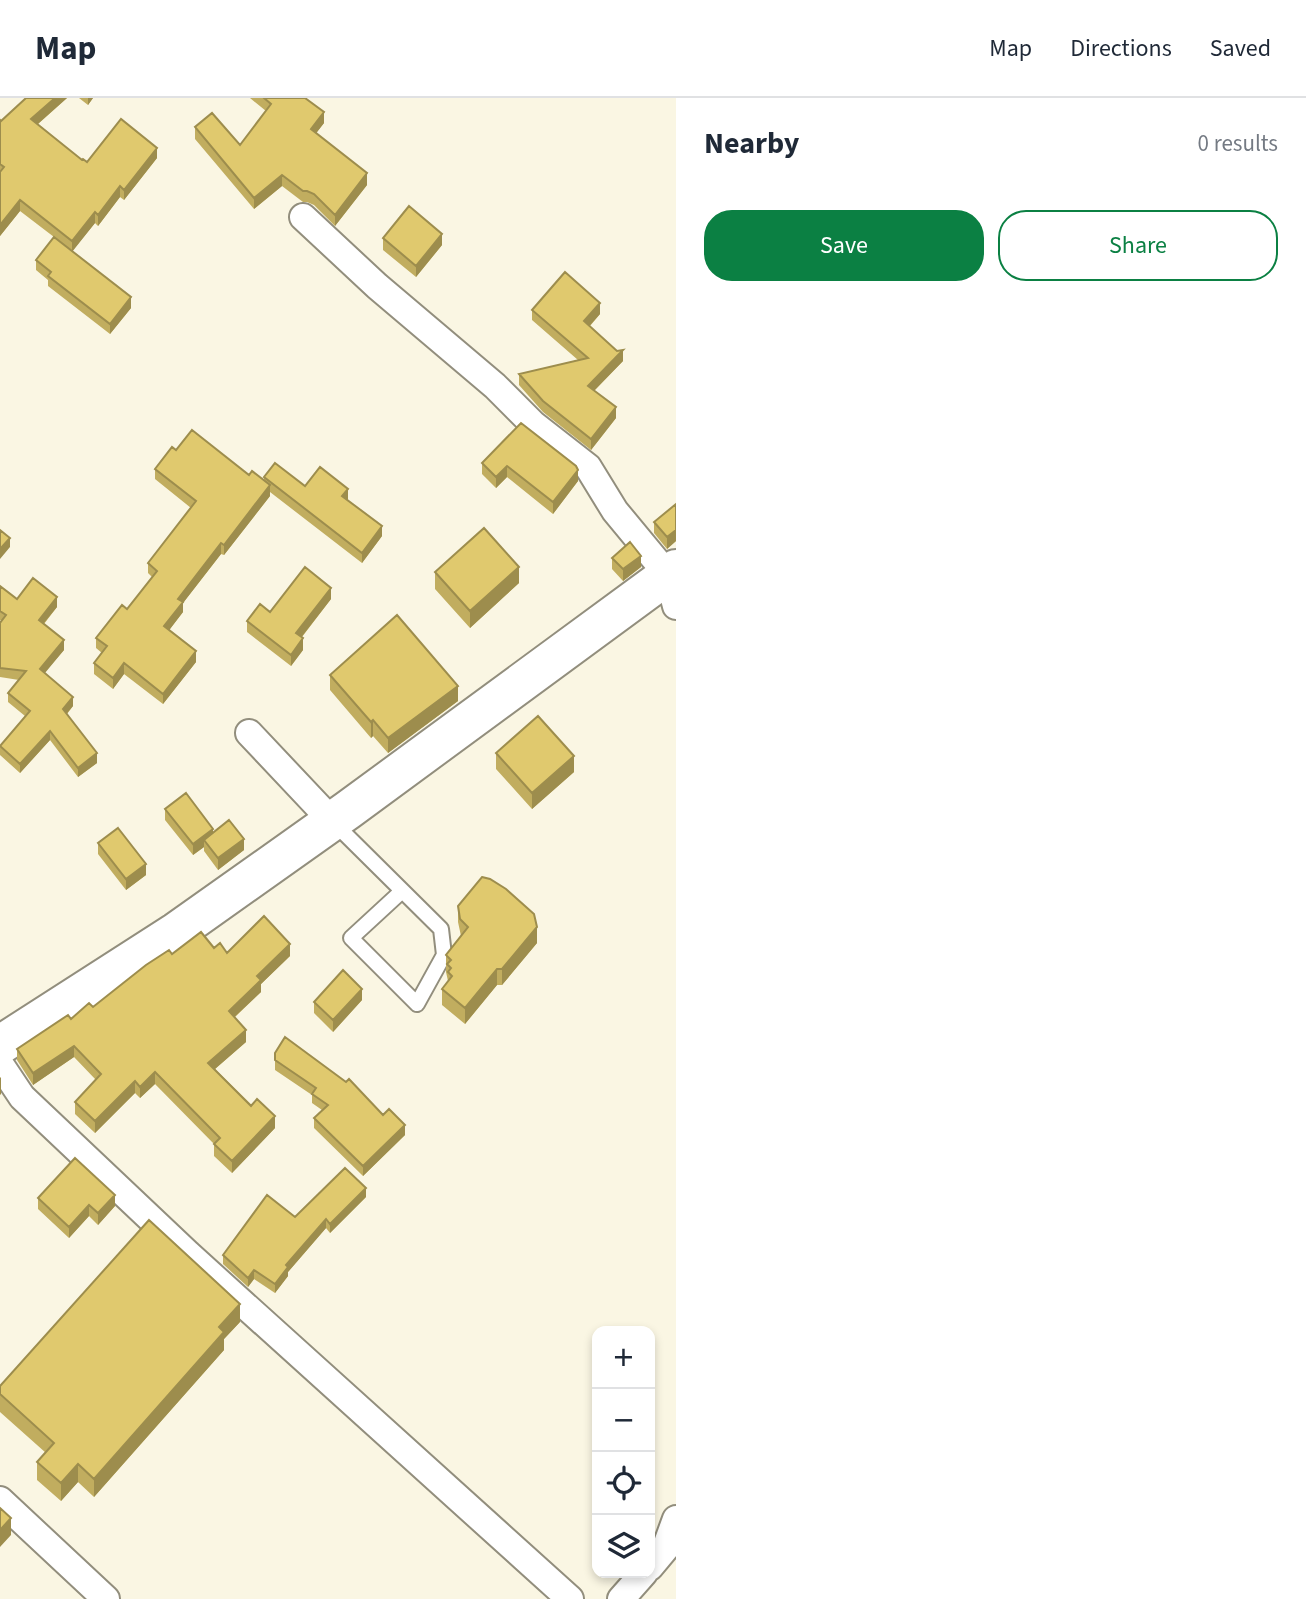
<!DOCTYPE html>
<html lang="en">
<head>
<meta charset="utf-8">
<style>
	body { margin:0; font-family:"Source Sans 3",sans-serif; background:#f2f2f3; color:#1f2937 }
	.controls { position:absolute; right:21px; bottom:21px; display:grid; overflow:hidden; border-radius:14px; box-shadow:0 4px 10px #0003 }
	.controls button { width:63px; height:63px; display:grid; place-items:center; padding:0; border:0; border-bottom:2px solid #e0e1e3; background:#fff; color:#1f2937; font:35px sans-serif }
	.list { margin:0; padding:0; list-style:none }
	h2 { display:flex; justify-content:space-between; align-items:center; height:91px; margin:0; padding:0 28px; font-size:30px }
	h2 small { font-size:23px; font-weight:400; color:#747a83 }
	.actions { display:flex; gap:14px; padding:21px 28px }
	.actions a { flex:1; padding:16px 0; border:2px solid #0b8043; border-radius:28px; text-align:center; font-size:24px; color:#0b8043 }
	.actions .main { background:#0b8043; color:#fff }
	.icon { flex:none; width:38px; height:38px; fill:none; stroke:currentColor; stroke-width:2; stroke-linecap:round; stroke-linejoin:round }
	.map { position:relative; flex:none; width:676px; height:1501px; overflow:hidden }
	header { display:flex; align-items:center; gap:42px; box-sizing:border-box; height:98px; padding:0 35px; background:#fff; border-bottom:2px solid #e0e1e3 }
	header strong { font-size:33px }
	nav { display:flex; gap:38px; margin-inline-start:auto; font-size:24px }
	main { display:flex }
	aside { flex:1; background:#fff }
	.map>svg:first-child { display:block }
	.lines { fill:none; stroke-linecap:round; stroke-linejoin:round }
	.lane-casing { stroke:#928e7d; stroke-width:18 }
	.street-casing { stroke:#928e7d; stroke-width:30 }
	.highway-casing { stroke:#928e7d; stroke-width:42 }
	.lane { stroke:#fff; stroke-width:14 }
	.street { stroke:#fff; stroke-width:26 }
	.highway { stroke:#fff; stroke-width:38 }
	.wall { fill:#c1ad5f }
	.shaded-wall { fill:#9d8d4d }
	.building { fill:#e0c96e; stroke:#9d8d4d; stroke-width:2 }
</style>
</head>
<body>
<header>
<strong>Map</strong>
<nav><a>Map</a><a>Directions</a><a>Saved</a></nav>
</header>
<main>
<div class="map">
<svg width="676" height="1501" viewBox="0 0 676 1501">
	<rect width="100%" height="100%" fill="#faf6e3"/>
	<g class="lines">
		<g class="lane-casing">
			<path id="lane" d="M334,725l107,106 3,26 -27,49 -66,-66 51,-47"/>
		</g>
		<g class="street-casing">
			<path id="street" d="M303,119l74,69 118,100 38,38 55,43 27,44 53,64 8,31
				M249,635l83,88
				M0,966l22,33 166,157 382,345
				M0,1402l106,99
				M650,1469l15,-18 11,-30
				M621,1501l23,-26"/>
		</g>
		<g class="highway-casing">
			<path id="highway" d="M0,947l176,-113 172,-122 328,-241"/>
		</g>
		<use href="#lane" class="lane"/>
		<use href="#street" class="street"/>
		<use href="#highway" class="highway"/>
	</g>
	<path class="wall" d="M26,0h41l-29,26 44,36 5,2 70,-4 -33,42 -4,-3 -22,29 -3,-3 -23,28 59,57 -21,26 -62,-48v-6l-12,-10v-10l18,-23 -34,-26 -20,25v-116l1,1z
		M79,0h14l-5,7z
		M250,0h55l19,25 -8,10 51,52 -32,41 -21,-21 -7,-3h-4l-21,-16 -28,23 -59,-70v-12l45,18 26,-34z
		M383,140l59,7 -26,32 -33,-27z
		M532,212l68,4 -10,12 33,35 -29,30 22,27 -25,32 -48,-38 -24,-27v-11l59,-14 -46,-40z
		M521,325l57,58 -25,33 -46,-37 -11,11 -14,-14v-11z
		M176,352l88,31v-4l41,9 43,13 -1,1 35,36 -20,27 -92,-71v4l-46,59 -3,-1 -38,49v9l-14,18 27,32 -33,42 -39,-30 -11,15 -19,-15v-11l8,-10 -6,-5v-10l31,-29 25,-32 -4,-4v-10l43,-55 -36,-29v-10z
		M676,406v37l-9,8 -13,-16v-11z
		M612,460l29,9 -18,14 -11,-12z
		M435,474l84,11 -49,45 -35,-39z
		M0,488l17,13 40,8 -13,17 20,26 -20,23 29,33 -6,8 30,49 -19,14 -28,-37 -30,33 -20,-18v-9l25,-30 -17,-14v-9l11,-13 -19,-3v-54l2,-2 -2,-1z
		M331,501l-29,38 1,13 -12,16 -44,-34v-11l23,-9z
		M330,577l128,26 -70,52 -15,-17 -2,2 -41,-48z
		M496,655l78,19 -42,37 -36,-40z
		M165,711l48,24 31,17 -26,20 -14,-19v-4l-11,8 -28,-35z
		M98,745l48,32 -20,15 -28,-36z
		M458,808l79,37 -35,42h-5l-32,39 -23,-19v-16l6,-8 -2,-9v-17l15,-19 -3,-14z
		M214,850l13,5 63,3 -29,28v8l-26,25 11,25 -31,27 60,59 -43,45 -18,-17v-12l-59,-60 -15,14 -5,-5 -40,40 -20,-19v-12l21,-22 -22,-23 -41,28 -16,-25v-11l76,-42 79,-53z
		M362,902l-29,32 -19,-19v-11z
		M275,955l108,62 22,20 -42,41 -49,-48v-10l8,-8 -10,-7v-8l-37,-25z
		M366,1099l-36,36 -4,-5 -38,44v4l-13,17 -21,-14 -6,8 -25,-23v-9l72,-38z
		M38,1100l77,8 -17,19 -9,-9 -20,22 -31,-29z
		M240,1224l-16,17v11l-130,147 -16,-15 -17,19 -24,-21v-18l9,-9 -46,-41v-26z"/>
	<path class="shaded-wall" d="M55,0h12l-36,32v-11z
		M88,0h5l-5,7z
		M324,14v11l-13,17v-11z
		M157,50v10l-33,42v-10z
		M367,75v12l-32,41v-11z
		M282,77v11l-28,23v-11z
		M120,88v11l-22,29v-11z
		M20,102v11l-20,25v-11z
		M95,114v11l-23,29v-11z
		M442,136v11l-26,32v-11z
		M131,199v11l-21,26v-10z
		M600,205v11l-16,18v-11z
		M623,252v11l-35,36v-11z
		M616,309v11l-25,32v-11z
		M507,368v11l-11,11v-11z
		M578,372v11l-25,33v-12z
		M270,387v11l-46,59v-10z
		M348,391v10l-6,7v-10z
		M382,428v10l-20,27v-10z
		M676,432v11l-9,8v-12z
		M10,440v9l-10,12v-10z
		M221,445v11l-38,49v9l-19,25v-11l14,-27z
		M641,458v11l-18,14v-12z
		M519,469v16l-49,45v-17z
		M331,490v11l-35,45v-11z
		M57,499v10l-18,22v-9z
		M303,540v12l-12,16v-11z
		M64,542v10l-24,29v-10z
		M196,553v11l-33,42v-10z
		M124,565v11l-11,15v-11z
		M458,588v15l-70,52v-15z
		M73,599v9l-10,12v-9z
		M373,622v16l-2,2v-16z
		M50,633v9l-30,33v-9z
		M97,655v10l-19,14v-9z
		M574,658v16l-42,37v-16z
		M213,731v11h-9v7l-11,8v-11z
		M244,741v11l-26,20v-12z
		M146,766v11l-20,15v-11z
		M537,829v16l-35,42v-16z
		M290,846v12l-29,28v8l-32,30v-11l28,-35z
		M497,871v16l-32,39v-16z
		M362,891v11l-29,32v-12z
		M246,932v12l-38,33v-12z
		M74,948v11l-41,28v-12z
		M155,974v12l-15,14v-11z
		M1,979v17l-1,1v-17z
		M135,983v12l-40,40v-12z
		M275,1018v12l-43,45v-12z
		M405,1027v10l-42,41v-10z
		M366,1090v9l-36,36v-9z
		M115,1097v11l-17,19v-12z
		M89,1107v11l-20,22v-11z
		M326,1121v9l-38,44v4l-13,17v-9l11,-19z
		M254,1172v9l-6,8v-9z
		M240,1206v18l-16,17v11l-130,147v-18l125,-152z
		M78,1366v18l-17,19v-18z
		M11,1420v17l-11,12v-17z"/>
	<path class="building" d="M26,0h29l-24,21 51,41 1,-1 4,3 34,-43 36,29 -33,42 -4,-4 -22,29 -3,-3 -23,29 -52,-41 -20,25v-53l4,-5 -4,-3v-44l1,1z
		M264,0h41l19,14 -13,17 56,44 -32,42 -21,-21 -7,-3h-4l-21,-16 -28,23 -59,-71 17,-14 28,32 31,-41z
		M409,108l33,28 -26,32 -33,-28z
		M54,139l77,60 -21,27 -62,-48 3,-4 -15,-12z
		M565,174l35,31 -16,18 33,30 6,-1 -35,36 28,21 -25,32 -48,-38 -24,-27 69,-16 -56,-48z
		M521,325l55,43 2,4 -25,32 -46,-36 -11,11 -14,-14z
		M192,332l57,45 3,-4 18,14 -46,60 -3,-2 -43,56 5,3 -19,24 32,25 -33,43 -39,-31 -11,15 -19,-15 13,-17 -11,-8 26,-33 5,4 30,-38 -9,-8 48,-62 -41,-32 17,-22 4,3z
		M275,365l30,23 15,-19 28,22 -6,7 40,30 -20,27 -98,-76z
		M676,406v26l-9,7 -13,-15z
		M484,430l35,39 -49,44 -35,-39z
		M0,432l10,8 -10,11z
		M630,444l11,14 -18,13 -11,-11z
		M305,469l26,21 -35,45 7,5 -12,17 -44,-34 13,-17 10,8z
		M33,480l24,19 -18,23 25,20 -24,29 33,28 -10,12 34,44 -19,15 -28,-37 -30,33 -20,-18 30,-35 -22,-18 18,-22 -26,-3v-45l6,-8 -6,-4v-25l17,13z
		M397,517l61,71 -70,52 -15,-18 -2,2 -41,-47z
		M538,618l36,40 -42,37 -36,-40z
		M186,695l27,36 -20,15 -28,-35z
		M229,722l15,19 -26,19 -14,-18z
		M118,730l28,36 -20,15 -28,-36z
		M482,779l8,2 16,10 28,25 3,13 -35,42h-5l-32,39 -23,-19 10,-13 -4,-4 3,-4 -4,-4 4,-4 -5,-5 22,-28 -8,-8 -2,-13z
		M264,818l26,28 -33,32 4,4 -32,31 17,19 -38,33 43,43 6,-7 18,17 -43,45 -18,-17 6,-6 -65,-66 -15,15 -5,-6 -40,40 -20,-19 26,-28 -27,-28 -41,27 -16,-24 51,-34 3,4 18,-16 4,4 53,-42 23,-15 3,4 29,-22 13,16 6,-5 7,10z
		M343,872l19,19 -29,31 -19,-18z
		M285,939l61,45 3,-3 34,36 6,-6 16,16 -42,41 -49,-48 14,-13 -16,-11 4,-6 -41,-28v-7z
		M75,1060l40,37 -17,18 -9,-8 -20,22 -31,-29z
		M345,1070l21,20 -36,36 -4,-5 -40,46 2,2 -13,17 -21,-14 -6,8 -25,-23 44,-60 28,22z
		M149,1122l91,84 -21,23 5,5 -130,147 -16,-15 -17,19 -24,-21 17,-19 -54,-49v-8z
		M0,1410l11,10 -11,12z"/>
</svg>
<div class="controls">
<button>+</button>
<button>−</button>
<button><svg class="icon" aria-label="locate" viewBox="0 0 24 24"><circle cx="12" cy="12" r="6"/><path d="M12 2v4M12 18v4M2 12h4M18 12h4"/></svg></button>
<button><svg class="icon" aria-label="layers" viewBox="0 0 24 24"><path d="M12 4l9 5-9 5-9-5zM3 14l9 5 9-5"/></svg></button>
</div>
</div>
<aside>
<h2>Nearby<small>0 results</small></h2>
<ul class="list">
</ul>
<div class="actions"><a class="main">Save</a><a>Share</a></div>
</aside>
</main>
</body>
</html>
